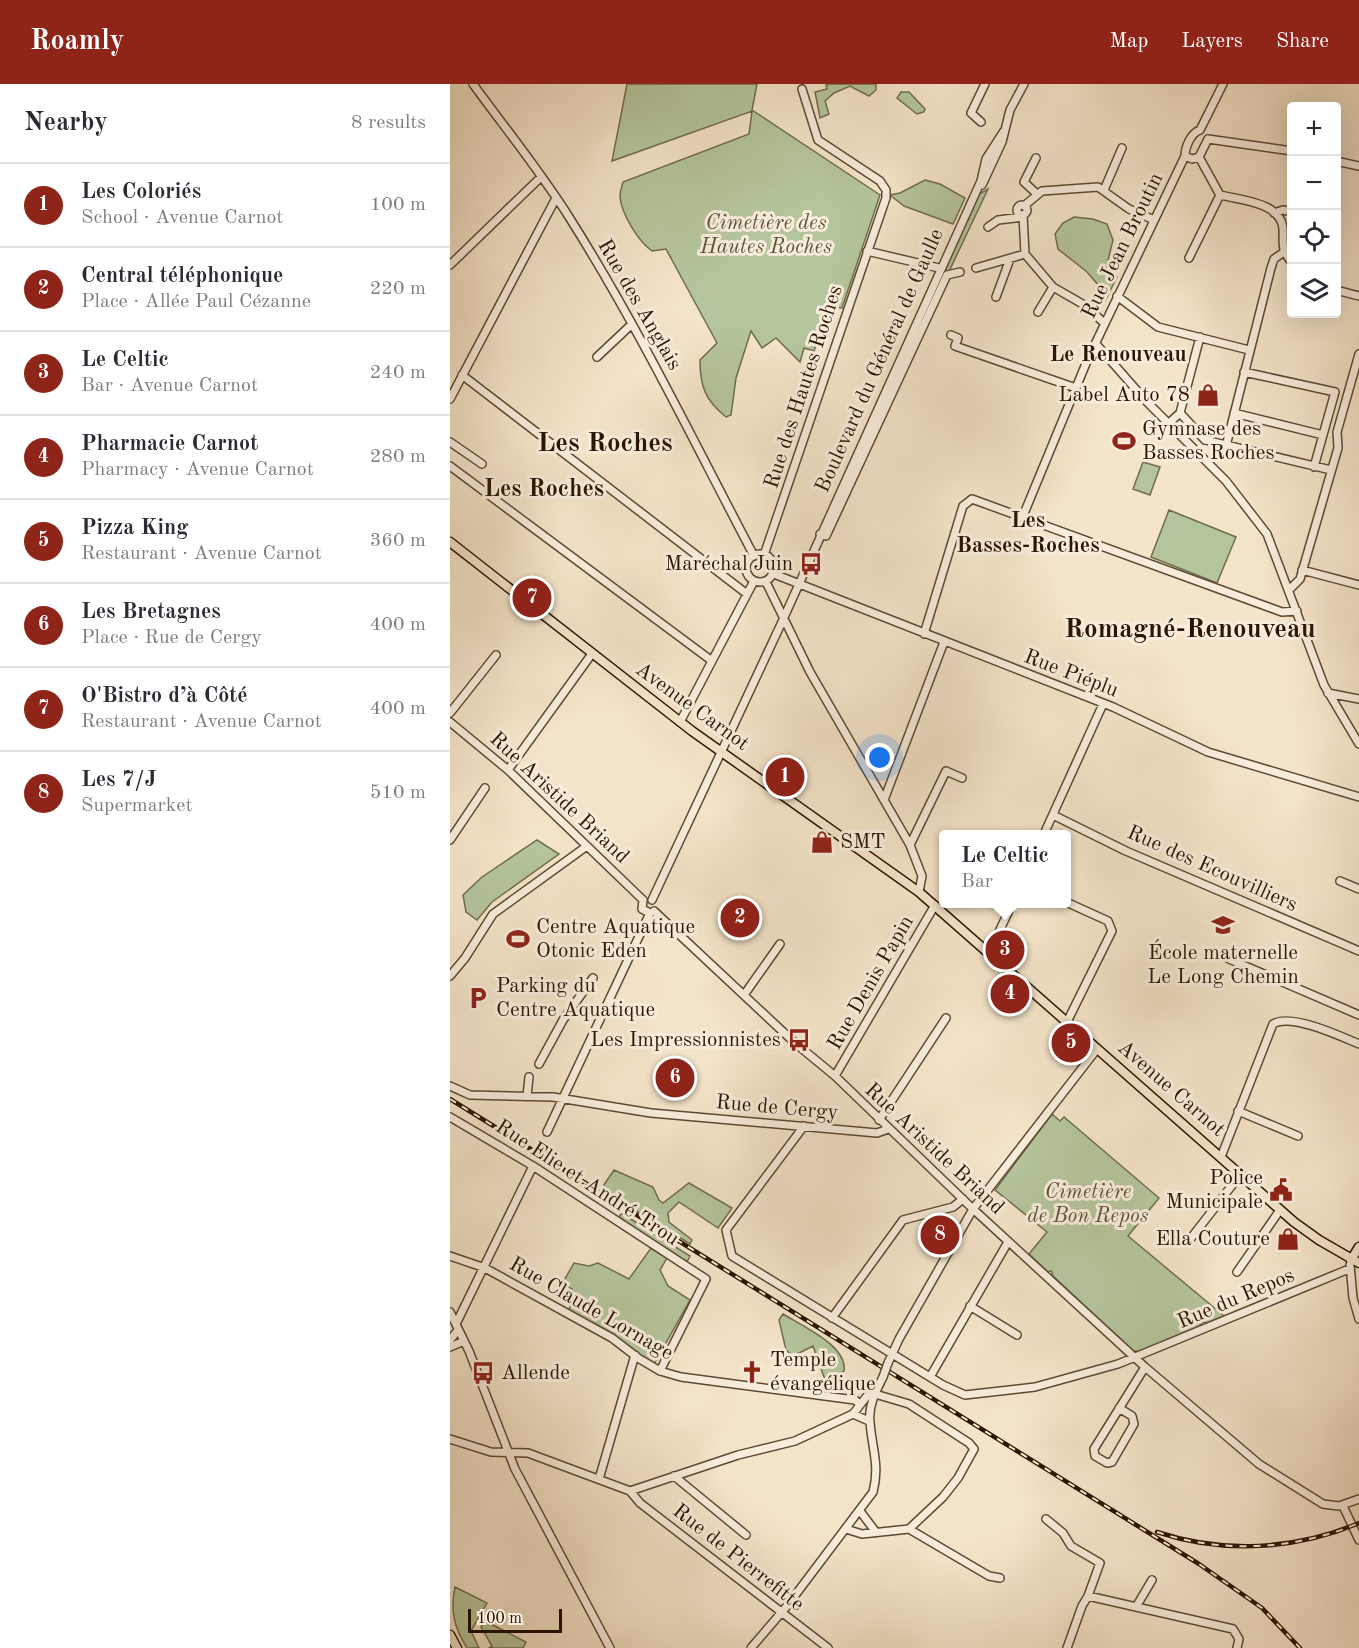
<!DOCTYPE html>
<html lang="en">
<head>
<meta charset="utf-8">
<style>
	body { margin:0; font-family:"Old Standard TT",serif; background:#f2f2f3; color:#2b2b33 }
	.controls { position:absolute; right:18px; top:18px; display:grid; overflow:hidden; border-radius:6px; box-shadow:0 6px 24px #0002 }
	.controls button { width:54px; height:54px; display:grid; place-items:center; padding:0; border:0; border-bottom:2px solid #e1e1e2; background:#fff; color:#2b2b33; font:30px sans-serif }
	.scale { position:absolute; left:18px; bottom:15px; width:94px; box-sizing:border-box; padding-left:6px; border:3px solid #2a1500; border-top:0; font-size:16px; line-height:21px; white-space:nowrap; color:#2a1500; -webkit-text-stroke:4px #f8eddc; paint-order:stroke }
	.you { position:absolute; left:430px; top:674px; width:21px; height:21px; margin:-15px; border:4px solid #fff; border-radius:50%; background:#1a73e8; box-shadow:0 0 0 9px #1a73e833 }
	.badge { display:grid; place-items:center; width:39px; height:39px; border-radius:50%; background:#8f2418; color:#fff; font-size:20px; font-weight:700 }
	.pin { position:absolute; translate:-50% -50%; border:3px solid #fff; box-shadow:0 2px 6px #0006 }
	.popup { position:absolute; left:489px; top:746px; width:132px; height:78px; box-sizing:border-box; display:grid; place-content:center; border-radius:6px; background:#fff; filter:drop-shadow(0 2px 4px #0005); font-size:20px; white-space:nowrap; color:#7c7c81 }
	.popup b { font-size:22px; color:#2b2b33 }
	.popup::after { content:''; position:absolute; left:50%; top:100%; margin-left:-12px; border:12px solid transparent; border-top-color:#fff }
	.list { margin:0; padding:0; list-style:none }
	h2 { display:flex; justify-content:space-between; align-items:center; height:78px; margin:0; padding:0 24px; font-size:26px }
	h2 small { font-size:20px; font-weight:400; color:#7c7c81 }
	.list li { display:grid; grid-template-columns:39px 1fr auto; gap:18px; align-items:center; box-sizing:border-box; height:84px; padding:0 24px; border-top:2px solid #e1e1e2 }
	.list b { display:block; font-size:22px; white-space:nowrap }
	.list p { margin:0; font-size:20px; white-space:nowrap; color:#7c7c81 }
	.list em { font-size:20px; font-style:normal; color:#7c7c81 }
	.icon { flex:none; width:33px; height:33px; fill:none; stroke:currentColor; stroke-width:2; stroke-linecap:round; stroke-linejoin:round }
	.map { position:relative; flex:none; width:909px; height:1564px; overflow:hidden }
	header { display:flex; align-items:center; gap:36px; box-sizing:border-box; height:84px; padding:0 30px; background:#8f2418; color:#fff }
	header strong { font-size:28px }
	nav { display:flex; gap:33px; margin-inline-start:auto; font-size:21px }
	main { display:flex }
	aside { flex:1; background:#fff }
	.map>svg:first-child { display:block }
	.green { fill:#b5c59b; stroke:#706d4e; stroke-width:1.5 }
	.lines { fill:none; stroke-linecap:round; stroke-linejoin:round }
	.minor-casing { stroke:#5c4932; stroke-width:10 }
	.major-casing { stroke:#2a1500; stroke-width:11 }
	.minor { stroke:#f8eddc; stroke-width:7 }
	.major { stroke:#f4e4c9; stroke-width:8 }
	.rail-casing { stroke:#2a1500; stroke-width:4.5 }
	.rail { stroke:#f8eddc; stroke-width:2; stroke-dasharray:7; stroke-linecap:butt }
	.minor-bridge-casing { stroke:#5c4932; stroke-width:10; stroke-linecap:butt }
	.minor-bridge { stroke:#f8eddc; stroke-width:7 }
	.labels { text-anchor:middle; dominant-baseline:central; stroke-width:6; stroke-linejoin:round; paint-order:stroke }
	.park-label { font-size:21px; font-style:italic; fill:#5b5336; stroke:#f8eddc }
	.street-label { font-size:21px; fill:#2a1500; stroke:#f8eddc }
	.poi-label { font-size:21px; fill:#2a1500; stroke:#f8eddc; text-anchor:start }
	.neighbourhood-label { font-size:22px; font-weight:bold; fill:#2a1500; stroke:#f8eddc }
	.quarter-label { font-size:24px; font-weight:bold; fill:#2a1500; stroke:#f8eddc }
	.district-label { font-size:27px; font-weight:bold; fill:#2a1500; stroke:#f8eddc }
</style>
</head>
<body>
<header>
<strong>Roamly</strong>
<nav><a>Map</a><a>Layers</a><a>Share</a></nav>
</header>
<main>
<aside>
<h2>Nearby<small>8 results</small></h2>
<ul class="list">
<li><span class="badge">1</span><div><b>Les Coloriés</b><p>School · Avenue Carnot</p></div><em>100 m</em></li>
<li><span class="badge">2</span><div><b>Central téléphonique</b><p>Place · Allée Paul Cézanne</p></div><em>220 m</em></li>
<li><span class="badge">3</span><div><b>Le Celtic</b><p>Bar · Avenue Carnot</p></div><em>240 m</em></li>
<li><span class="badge">4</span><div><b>Pharmacie Carnot</b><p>Pharmacy · Avenue Carnot</p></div><em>280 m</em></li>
<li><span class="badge">5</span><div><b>Pizza King</b><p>Restaurant · Avenue Carnot</p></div><em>360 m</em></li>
<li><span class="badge">6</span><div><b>Les Bretagnes</b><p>Place · Rue de Cergy</p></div><em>400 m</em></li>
<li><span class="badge">7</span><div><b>O'Bistro d’à Côté</b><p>Restaurant · Avenue Carnot</p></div><em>400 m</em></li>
<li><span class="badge">8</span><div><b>Les 7/J</b><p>Supermarket</p></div><em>510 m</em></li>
</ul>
</aside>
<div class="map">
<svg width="909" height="1564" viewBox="0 0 909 1564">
	<rect width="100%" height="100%" fill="#f4e4c9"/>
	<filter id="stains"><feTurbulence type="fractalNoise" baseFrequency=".00333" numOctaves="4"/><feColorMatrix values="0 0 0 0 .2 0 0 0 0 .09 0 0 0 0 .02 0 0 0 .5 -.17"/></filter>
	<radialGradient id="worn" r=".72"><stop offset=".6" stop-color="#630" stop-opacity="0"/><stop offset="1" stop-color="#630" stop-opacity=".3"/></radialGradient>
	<path class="green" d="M177,0h130l-5,26 128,85 -38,113 -13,-1 -15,44 -10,-3 -4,14 -24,-24 -14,10 -11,-17 -15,47 -5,37 -5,2c-21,-17 -26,-31 -26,-57l17,-17 -51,-94 -14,2c-13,-9 -31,-37 -32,-55 0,-4 2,-10 3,-14l126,-48 3,-23 -140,50z
		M380,0h46v6l-7,6 -19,-10 -16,7 -9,8 4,13 -9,4 -5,-26 12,-3 -1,-4z
		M451,8h8l16,17 -1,3 -7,2 -20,-16z
		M475,96l15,4 25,14 -12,26 -49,-18 -14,-11 10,-2z
		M538,105l-96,203 -3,-1 90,-197z
		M624,133l19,2 14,5 6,16 -7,29 11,8 -12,24 -6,-15 -12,-14 -29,-23 -3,-15 8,-11z
		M693,378l17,5 -10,28 -17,-6z
		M719,426l67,27 -19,46 -66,-26z
		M87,756l22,14 -67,48 -15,18 -11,-8 -3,-17 19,-18z
		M602,1030l8,7 4,-4 95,81 -31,38 96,80 -16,7 -5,-1 -5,5 -55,25 -10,-1 -79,-74 -3,-6 -3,1 -19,-18 18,-22 -52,-42z
		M164,1086l39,17 6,13 4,3 26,-20 43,25 -14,20 -39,-26 -11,11 1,9 23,18 -2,4 -89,-55z
		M171,1129l69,43 -3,6 -69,-43z
		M201,1164l16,10 -7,12 8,16 22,14 -38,68 -84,-56 6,-15 -2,-8 -10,-5 12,-21 15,3 9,-3 31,16z
		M333,1230c19,12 65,32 61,57l-11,7 -9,-1 -11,-31 -20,10 -7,-6 -7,-30z
		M5,1503l32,16 -16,28 8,17h-12c-13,-21 -17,-37 -12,-61z
		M35,1537l41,21 -3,6h-34l3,-2 -11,-19z"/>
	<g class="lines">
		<g class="minor-casing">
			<path id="minor" d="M23,0c32,44 67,87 96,133 69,109 125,225 185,339
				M531,38l-10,-9 14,-29
				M750,46c-9,3 -15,17 -15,26l7,3 7,-2 9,-18
				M750,46l23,-46
				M758,55l84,12
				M749,73l21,38c20,5 60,7 63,33 1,18 -3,19 9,35
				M586,74l-12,24 13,12
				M886,77l23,5
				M532,101l20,-43 8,-32 14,-26
				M654,106l18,-42
				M567 126a5 5 0 1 1 10 0a5 5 0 1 1-10 0Z
				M574,122l18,-15 56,-4 31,22 25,11
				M824,129l9,-3 9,2
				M573,131l2,39 28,33 33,19 18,17
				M538,143l10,-7 25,-3
				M417,167l72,17
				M739,174l31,-63
				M0,181l91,-88
				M526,184l49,-14
				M886,206l23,6
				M667,212l41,31 91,23
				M546,213l14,-38
				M588,228l15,-25
				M501,251l7,3 -3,8 121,42
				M647,261l50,57 79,79 41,53 57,151 35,59
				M147,273l35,-33
				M794,288l91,20 -21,75
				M12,291l285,219
				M0,315l106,-201
				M730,329l25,27 126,30
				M784,329l89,22
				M719,339l11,-10 20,-76
				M0,358l32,22
				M776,362l45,-178 3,-9 10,-7
				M0,382l262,195
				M573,432l64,-155 98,-205
				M370,450l6,2 121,-261 13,-3
				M296 484a14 14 0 1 1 28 0a14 14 0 1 1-28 0Z
				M314,471l122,-357v-8l-6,-9 -62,-41 -16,-51
				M852,486l57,15
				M324,490l339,133 95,45 151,45
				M316,498l44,90 100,173 12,31 -3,16
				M839,506l11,-11 38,-131 -1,-16 22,-78
				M474,550l39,-128 9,-7 310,113 15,-1
				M878,609l31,6
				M0,629l46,-58
				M0,638l58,48 135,130
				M230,638l74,-141
				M58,686l83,-115
				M434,716l60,-158
				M603,731l73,36 233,100
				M594,750l59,-130
				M0,756l35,-52
				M460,761l36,-74 16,7
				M890,797l19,8
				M193,816l-1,9 8,4
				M202,816l129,-276 200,-443 5,-22 18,-28
				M616,818l42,19 4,10 -45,91
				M204,827l141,132 40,33 138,133 172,158 114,97 64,40 16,2 20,-7
				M539,869l23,-49
				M779,875l130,56
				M0,892l15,-18 28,-44 94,-68
				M294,911l36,-51
				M89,980l24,-44 30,-42
				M385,992l100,-171
				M0,1002l20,9 83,2 98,16 226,20 11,-4
				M77,1012l2,-19
				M788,1027l60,25
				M0,1033l83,49 173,113 -46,92
				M429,1036l67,-102
				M354,1042l-78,104 6,26 211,129 22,10 70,-8 83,-23 231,-95
				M97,1048l103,-219
				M771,1073l52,-133c18,-11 67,12 86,20
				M738,1158l52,-67
				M0,1172l35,12 127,70 26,20 22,13 21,6 174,23 5,4
				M900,1181l3,33 6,21
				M787,1188l43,-62
				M520,1222l47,29
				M0,1228l19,39 46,118 95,179
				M382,1234l71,-98 50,-13 10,-8
				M6,1240l77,-158
				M0,1256l8,-10
				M0,1263l14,-6
				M438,1279l11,-24 74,-130 124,-160
				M480,1293l78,-135
				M669,1324l13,8 2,8 -22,38 -5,1 -12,-7 -1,-7 51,-82
				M419,1337l-16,-7 14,-18 8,-2
				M0,1355l41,13 37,1 102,38 108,-36 57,-14 58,-27
				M224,1392l72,59
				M149,1395l36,-124
				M180,1407l10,12 188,145
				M893,1422l16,34
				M410,1427l15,20
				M596,1435l17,14 8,13 29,17 -12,33
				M396,1445l16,5 47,-5 34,-32 15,-19 16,-29 -5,-6 -60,-39 -34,-10
				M459,1445l80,47 11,2
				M686,1523l16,-27
				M301,1564l36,-42 86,-114c7,-27 -1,-43 -3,-70 -2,-16 6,-31 13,-45
				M617,1564l15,-42 6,-10 145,33 6,10 -2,9"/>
		</g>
		<g class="major-casing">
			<path id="major" d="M0,458l242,189 227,161 375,330 25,18 40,23
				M901,1176l8,-13
				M0,1551l7,13"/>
		</g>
		<use href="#minor" class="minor"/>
		<use href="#major" class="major"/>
		<g class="rail-casing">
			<path id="rail" d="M0,1015l749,465 63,44 38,40
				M707,1448c66,22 138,18 202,-9"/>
		</g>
		<use href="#rail" class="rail"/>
		<g class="minor-bridge-casing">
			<path id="minor-bridge" d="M433,1293l5,-14"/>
		</g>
		<use href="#minor-bridge" class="minor-bridge"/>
	</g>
	<defs>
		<g id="shop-bare" transform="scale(1.8)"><path d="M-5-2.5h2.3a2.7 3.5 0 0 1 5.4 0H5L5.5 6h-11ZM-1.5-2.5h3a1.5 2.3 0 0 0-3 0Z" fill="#8f2418" stroke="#f8eddc" stroke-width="2.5" paint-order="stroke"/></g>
		<g id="stadium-bare" transform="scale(1.8)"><path d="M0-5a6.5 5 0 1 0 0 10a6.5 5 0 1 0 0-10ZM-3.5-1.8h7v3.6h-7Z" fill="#8f2418" stroke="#f8eddc" stroke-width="2.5" paint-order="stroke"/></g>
		<g id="bus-bare" transform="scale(1.8)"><path d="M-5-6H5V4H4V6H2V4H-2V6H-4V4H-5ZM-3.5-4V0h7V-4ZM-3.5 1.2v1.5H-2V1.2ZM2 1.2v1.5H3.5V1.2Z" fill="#8f2418" stroke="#f8eddc" stroke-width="2.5" paint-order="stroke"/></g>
		<g id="school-bare" transform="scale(1.8)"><path d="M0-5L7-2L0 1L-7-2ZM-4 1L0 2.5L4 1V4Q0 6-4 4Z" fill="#8f2418" stroke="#f8eddc" stroke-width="2.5" paint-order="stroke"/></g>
		<g id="parking-bare" transform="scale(1.8)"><path d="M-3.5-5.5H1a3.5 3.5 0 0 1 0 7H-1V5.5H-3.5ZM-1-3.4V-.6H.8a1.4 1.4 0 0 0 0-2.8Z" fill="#8f2418" stroke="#f8eddc" stroke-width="2.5" paint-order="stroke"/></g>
		<g id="civic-bare" transform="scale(1.8)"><path d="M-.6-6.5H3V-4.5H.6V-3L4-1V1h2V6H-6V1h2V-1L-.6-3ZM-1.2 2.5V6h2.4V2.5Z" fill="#8f2418" stroke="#f8eddc" stroke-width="2.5" paint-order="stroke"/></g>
		<g id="church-bare" transform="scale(1.8)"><path d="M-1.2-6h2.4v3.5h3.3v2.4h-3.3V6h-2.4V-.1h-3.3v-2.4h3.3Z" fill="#8f2418" stroke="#f8eddc" stroke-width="2.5" paint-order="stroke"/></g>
	</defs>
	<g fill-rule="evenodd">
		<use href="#shop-bare" x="758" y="311"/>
		<use href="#stadium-bare" x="674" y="357"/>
		<use href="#bus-bare" x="361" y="480"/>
		<use href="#shop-bare" x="372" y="758"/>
		<use href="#school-bare" x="773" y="841"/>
		<use href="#stadium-bare" x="68" y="855"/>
		<use href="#parking-bare" x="28" y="914"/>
		<use href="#bus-bare" x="349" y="956"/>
		<use href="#civic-bare" x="831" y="1106"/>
		<use href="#shop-bare" x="838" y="1155"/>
		<use href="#church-bare" x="302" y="1288"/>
		<use href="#bus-bare" x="33" y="1289"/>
	</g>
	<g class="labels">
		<g class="park-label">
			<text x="316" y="139">Cimetière des<tspan x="316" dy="24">Hautes Roches</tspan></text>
			<text x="638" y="1108">Cimetière<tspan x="638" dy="24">de Bon Repos</tspan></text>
		</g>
		<g class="street-label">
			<text transform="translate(673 162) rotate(-64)">Rue Jean Broutin</text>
			<text transform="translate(189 221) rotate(60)">Rue des Anglais</text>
			<text transform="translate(430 277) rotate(-66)">Boulevard du Général de Gaulle</text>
			<text transform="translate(354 303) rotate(-72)">Rue des Hautes Roches</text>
			<text transform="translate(621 590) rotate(21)">Rue Piéplu</text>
			<text transform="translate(242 623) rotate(36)">Avenue Carnot</text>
			<text transform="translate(109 714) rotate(43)">Rue Aristide Briand</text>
			<text transform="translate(762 785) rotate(24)">Rue des Ecouvilliers</text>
			<text transform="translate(421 899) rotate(-60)">Rue Denis Papin</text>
			<text transform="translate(721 1005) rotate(41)">Avenue Carnot</text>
			<text transform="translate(327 1024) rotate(5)">Rue de Cergy</text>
			<text transform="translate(484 1065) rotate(43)">Rue Aristide Briand</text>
			<text transform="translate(137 1099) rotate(33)">Rue Elie et André Trou</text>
			<text transform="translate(786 1215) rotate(-23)">Rue du Repos</text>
			<text transform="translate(141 1225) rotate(30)">Rue Claude Lornage</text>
			<text transform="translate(288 1474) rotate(38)">Rue de Pierrefitte</text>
		</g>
		<g class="poi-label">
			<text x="740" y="311" text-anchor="end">Label Auto 78</text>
			<text x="692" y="345">Gymnase des<tspan x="692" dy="24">Basses Roches</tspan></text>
			<text x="343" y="480" text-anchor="end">Maréchal Juin</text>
			<text x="390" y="758">SMT</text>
			<text x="86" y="843">Centre Aquatique<tspan x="86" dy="24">Otonic Eden</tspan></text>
			<text x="773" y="869" text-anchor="middle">École maternelle<tspan x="773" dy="24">Le Long Chemin</tspan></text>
			<text x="46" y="902">Parking du<tspan x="46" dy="24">Centre Aquatique</tspan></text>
			<text x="331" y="956" text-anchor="end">Les Impressionnistes</text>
			<text x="813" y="1094" text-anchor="end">Police<tspan x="813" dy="24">Municipale</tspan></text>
			<text x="820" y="1155" text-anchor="end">Ella Couture</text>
			<text x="320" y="1276">Temple<tspan x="320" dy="24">évangélique</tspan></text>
			<text x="51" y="1289">Allende</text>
		</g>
		<g class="neighbourhood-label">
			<text x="668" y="271">Le Renouveau</text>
			<text x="578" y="437">Les<tspan x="578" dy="25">Basses-Roches</tspan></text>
		</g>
		<g class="quarter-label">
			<text x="94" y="406">Les Roches</text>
		</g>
		<g class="district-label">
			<text x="155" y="359">Les Roches</text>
			<text x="740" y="545">Romagné-Renouveau</text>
		</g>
	</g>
	<rect width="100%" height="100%" filter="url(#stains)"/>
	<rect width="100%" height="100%" fill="url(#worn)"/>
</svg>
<div class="controls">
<button>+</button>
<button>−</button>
<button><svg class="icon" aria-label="locate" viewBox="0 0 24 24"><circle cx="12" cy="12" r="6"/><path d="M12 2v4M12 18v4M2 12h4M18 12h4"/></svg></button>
<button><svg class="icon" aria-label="layers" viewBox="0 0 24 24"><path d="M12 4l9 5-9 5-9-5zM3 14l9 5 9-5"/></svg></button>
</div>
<div class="scale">100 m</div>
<div class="you"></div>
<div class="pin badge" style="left:335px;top:693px">1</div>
<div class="pin badge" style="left:290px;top:834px">2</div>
<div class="pin badge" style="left:555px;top:866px">3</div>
<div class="popup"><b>Le Celtic</b>Bar</div>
<div class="pin badge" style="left:560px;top:910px">4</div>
<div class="pin badge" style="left:621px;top:959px">5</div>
<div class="pin badge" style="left:225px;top:994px">6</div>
<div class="pin badge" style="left:82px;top:514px">7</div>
<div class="pin badge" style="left:490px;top:1151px">8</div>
</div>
</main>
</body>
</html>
